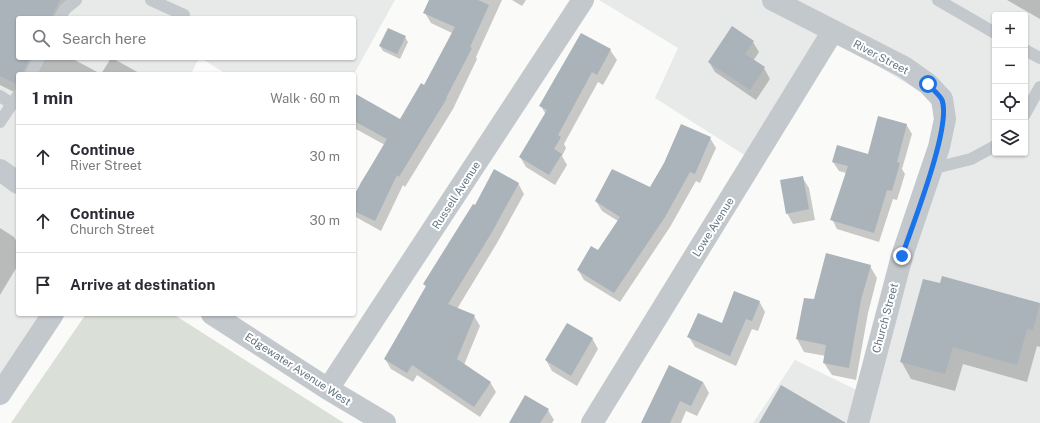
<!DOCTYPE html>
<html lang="en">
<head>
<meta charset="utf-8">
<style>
	body { margin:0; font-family:"Public Sans",sans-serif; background:#f2f2f3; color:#2b2b33 }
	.controls { position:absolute; right:12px; top:12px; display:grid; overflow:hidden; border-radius:4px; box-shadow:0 1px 3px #0004 }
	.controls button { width:36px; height:36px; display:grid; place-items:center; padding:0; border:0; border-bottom:1px solid #e1e1e2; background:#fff; color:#2b2b33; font:20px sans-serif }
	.stop { position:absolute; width:12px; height:12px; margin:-9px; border:3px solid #1a73e8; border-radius:50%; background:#fff }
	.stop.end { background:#1a73e8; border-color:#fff; box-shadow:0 1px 4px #0008 }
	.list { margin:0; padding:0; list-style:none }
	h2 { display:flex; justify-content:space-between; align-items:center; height:52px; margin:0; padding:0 16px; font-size:17px }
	h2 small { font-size:13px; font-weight:400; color:#7c7c81 }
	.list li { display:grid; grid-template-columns:26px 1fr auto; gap:12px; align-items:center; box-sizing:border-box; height:64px; padding:0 16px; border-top:1px solid #e1e1e2 }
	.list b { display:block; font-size:15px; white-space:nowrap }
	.list p { margin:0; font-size:13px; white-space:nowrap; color:#7c7c81 }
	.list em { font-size:13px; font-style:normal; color:#7c7c81 }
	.icon { flex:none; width:22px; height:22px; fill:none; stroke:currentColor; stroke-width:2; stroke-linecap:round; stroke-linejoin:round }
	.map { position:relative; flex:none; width:1040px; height:423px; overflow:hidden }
	.search { position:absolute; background:#fff; box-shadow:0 1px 3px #0004; left:16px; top:16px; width:340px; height:44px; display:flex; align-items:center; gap:10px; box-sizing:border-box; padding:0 14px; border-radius:4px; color:#7c7c81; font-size:15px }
	.panel { position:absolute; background:#fff; box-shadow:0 1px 3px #0004; left:16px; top:72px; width:340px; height:244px; border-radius:4px }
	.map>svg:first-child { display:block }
	.built { fill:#e8e9e9; fill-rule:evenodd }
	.green { fill:#dadfd7 }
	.shadow { fill:#0003 }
	.building { fill:#aab3b9 }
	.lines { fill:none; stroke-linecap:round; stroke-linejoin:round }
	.service { stroke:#c3c8cc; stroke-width:12 }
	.minor { stroke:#c3c8cc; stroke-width:22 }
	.route { stroke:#1a73e8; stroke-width:5 }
	.labels { text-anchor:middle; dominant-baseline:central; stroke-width:4; stroke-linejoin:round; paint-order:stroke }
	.street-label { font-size:11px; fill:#657683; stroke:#fff }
</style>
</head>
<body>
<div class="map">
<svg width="1040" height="423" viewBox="0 0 1040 423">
	<rect width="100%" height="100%" fill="#fafaf8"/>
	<path class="built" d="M0,0h395l-41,74h-128l-25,-16h153v-40h-336v40h181l-8,16h-173v240h38l-56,81z
		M599,0h441v423h-287l42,-63 76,37 79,-287 -118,-72 -75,125 -102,-65 23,-50zM995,15h30v138h-30z"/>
	<path class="green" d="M86,314h87l171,109h-333z"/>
	<path class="shadow" d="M0,0h75l-9,18h-48v40h53l30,16 10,-16h1l29,16h-123v20l-18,-9z
		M430,0h72l-26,57 1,2 -24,50 -48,78 -2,-2 -22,46 -27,-15v-18l7,-16 24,-37 -31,-17v-34l47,27 24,-35 27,-53 -21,-10 -6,-10z
		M512,0h14l-4,6z
		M1007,0h33v19z
		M405,37l3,5 -8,17 -17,-8 -3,-5z
		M753,42l6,10 -6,9 11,7 6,11 -14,21 -41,-28 -6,-10z
		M610,50l7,10 -14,25 -5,-3 -34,62 2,4 -4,8 5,9 -12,20 -29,-18 -6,-10 26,-42 -5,-9z
		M906,124l6,10 -10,35 3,5 -8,26 -4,-1 -14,43 -42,-13 -5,-10 14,-46 -7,-2 -6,-9 35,-7z
		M710,138l6,10 -16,35 -4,-2 -26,46 -50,75 -36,-22 -6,-10 20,-19 20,-30 -16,-10 -6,-10 54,-12z
		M802,177l7,11 6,32 -22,4 -6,-11z
		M518,183l6,11 -27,49 -40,66 17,7 6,10 -16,39 26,17 6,10 -16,25 -63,-42 -4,7 -22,-13 -6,-10 41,-72 -1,-3 50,-77z
		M0,228l14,9 4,7v21l-18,30z
		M870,266l7,12 -9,35 -12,67 -24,-5 -8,-12 2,-7 -22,-4 -7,-13 18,-38z
		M759,301l6,11 -7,19 -6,-2 -16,37 -41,-19 -6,-10 33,-12z
		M1040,304v43l-3,-1 -10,36 -64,-18 -8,27 -44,-12 -10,-18z
		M592,338l6,11 -21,37 -25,-15 -6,-11z
		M703,382l6,11 -12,23 -11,-5 -5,12h-39z
		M548,410l6,10 -2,3h-41z"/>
	<path class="building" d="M0,0h60l-9,18h-33v40h12l-8,16h-4l-1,10 -17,-8z
		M429,0h49l11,5 -19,42 2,1 -26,50h1l-48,79 -2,-2 -22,46 -21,-10v-16l33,-56 -33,-18v-28l46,26 21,-36 3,2 31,-58 -32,-14z
		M732,26l22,15 -9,13 20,13 -15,23 -42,-28z
		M388,28l18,8 -9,18 -18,-8z
		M581,33l30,16 -14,26 -5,-3 -34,63 3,2 -7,12 8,5 -13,21 -30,-18 28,-47 -8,-4z
		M878,116l29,8 -10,38 3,1 -8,28 -5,-1 -13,43 -44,-13 18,-54 -16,-4 5,-17 31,9z
		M681,124l30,13 -16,37 -5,-2 -25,45 -51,76 -37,-23 14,-24 7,4 22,-33 -25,-16 17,-32 38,18 14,-24z
		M494,169l25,14 -27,49 -44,72 27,11 -18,44 34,23 -17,25 -62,-42 -5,8 -23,-14 42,-73 -3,-2 50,-80 2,1z
		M803,176l6,33 -23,5 -6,-34z
		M826,253l45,12 -10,35 -12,68 -26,-5 3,-18 -30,-6 8,-41 10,1z
		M942,276l98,27 -7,27 -6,-1 -10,36 -64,-18 -8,27 -45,-12 23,-83 17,4z
		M734,291l26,10 -8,20 -6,-2 -16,37 -43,-19 11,-24 24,10z
		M567,323l26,15 -22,38 -26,-16z
		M669,365l34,17 -12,24 -11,-5 -10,22h-29z
		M781,385l65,38h-87z
		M525,395l24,14 -9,14h-31z"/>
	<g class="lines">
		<path class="service" d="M151,0l33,15
			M938,0l57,33
			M60,18l5,-9 11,-9
			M1025,50l15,8
			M31,74l8,-16
			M0,96l12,8
			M1025,114l15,-27
			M0,122l18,-27
			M931,169l40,-10 24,-13"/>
		<path class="minor" d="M773,0l131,67 24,17 14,15 3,20 -6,28 -37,109 -44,167
			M0,170l18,13
			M212,314l116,75 57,34
			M328,389l255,-389
			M0,394l53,-80
			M592,423l241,-392"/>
	</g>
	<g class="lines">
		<path class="route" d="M902,256c10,-30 50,-130 40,-156 -2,-5 -10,-11 -14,-16"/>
	</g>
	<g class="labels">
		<g class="street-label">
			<text transform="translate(881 57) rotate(28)">River Street</text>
			<text transform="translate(456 195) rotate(-57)">Russell Avenue</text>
			<text transform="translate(713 227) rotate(-58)">Lowe Avenue</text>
			<text transform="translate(885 318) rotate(-75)">Church Street</text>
			<text transform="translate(298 369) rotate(33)">Edgewater Avenue West</text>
		</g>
	</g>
</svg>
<div class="controls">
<button>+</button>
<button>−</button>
<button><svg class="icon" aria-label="locate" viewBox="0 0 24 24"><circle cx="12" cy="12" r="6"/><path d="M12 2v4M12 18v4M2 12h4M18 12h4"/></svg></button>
<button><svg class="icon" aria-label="layers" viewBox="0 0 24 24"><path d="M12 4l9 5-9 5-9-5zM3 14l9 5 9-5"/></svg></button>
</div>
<div class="stop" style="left:928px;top:84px"></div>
<div class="stop end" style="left:902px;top:256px"></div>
<div class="search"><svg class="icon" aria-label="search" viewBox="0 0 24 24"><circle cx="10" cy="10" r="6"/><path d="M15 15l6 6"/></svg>Search here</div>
<section class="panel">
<h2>1 min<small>Walk · 60 m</small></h2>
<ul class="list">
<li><svg class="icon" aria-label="ahead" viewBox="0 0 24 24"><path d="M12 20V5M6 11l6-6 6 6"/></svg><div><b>Continue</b><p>River Street</p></div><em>30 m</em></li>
<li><svg class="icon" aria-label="ahead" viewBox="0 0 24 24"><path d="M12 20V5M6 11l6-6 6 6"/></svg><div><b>Continue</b><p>Church Street</p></div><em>30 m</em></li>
<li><svg class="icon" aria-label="arrive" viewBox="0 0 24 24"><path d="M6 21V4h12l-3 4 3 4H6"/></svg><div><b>Arrive at destination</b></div></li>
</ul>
</section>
</div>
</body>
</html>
